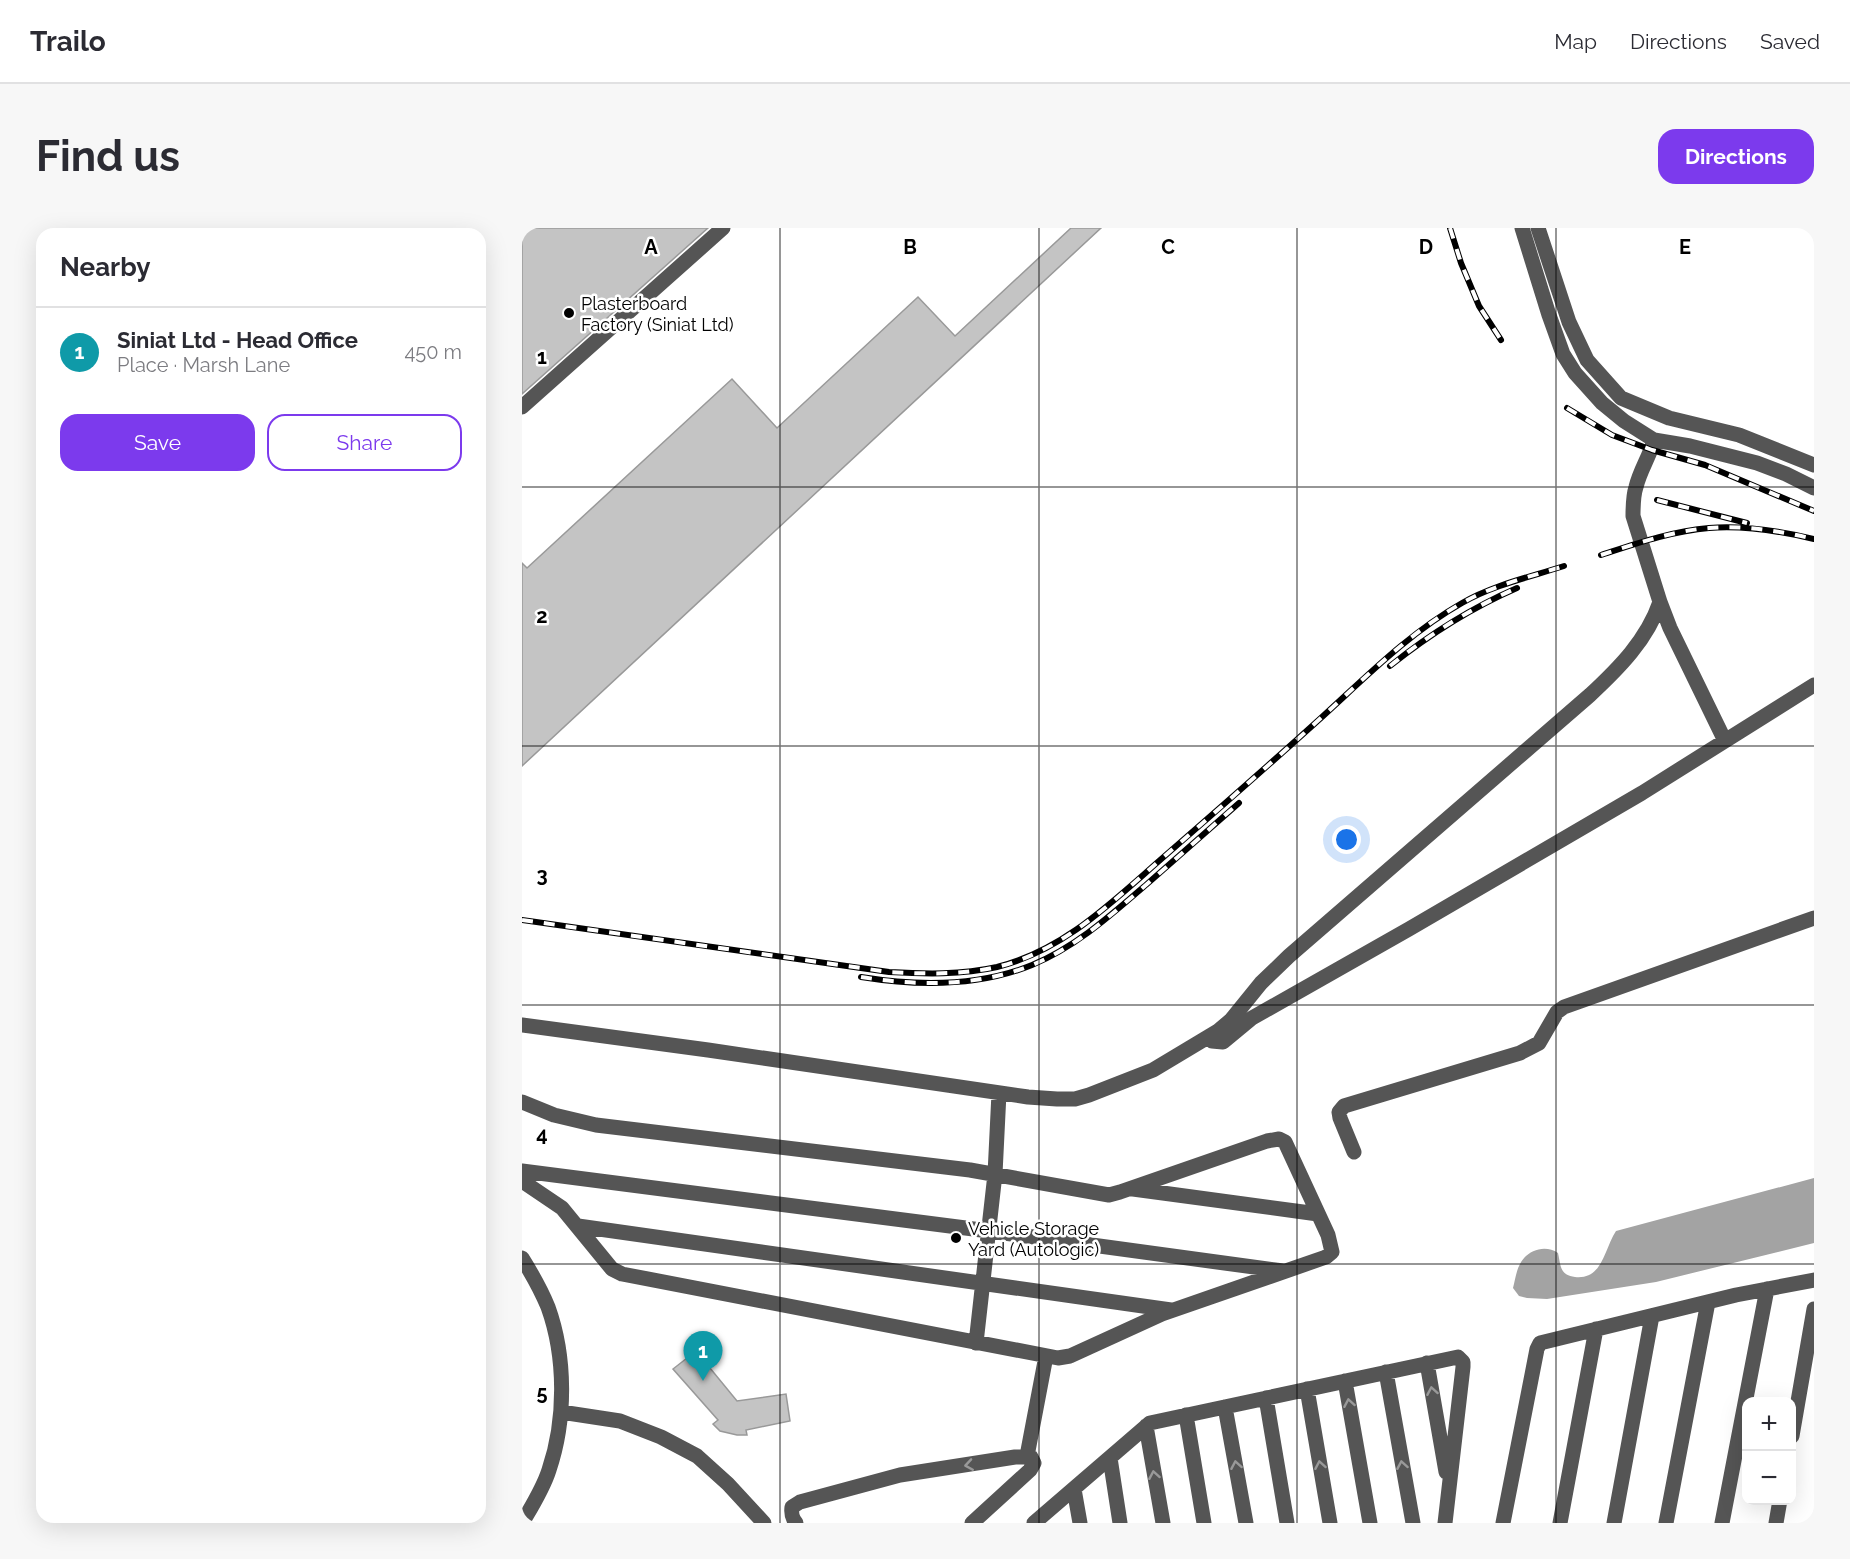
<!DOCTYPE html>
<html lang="en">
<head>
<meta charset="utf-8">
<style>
	body { margin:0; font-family:Raleway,sans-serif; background:#f7f7f7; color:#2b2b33 }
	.controls { position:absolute; right:18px; bottom:18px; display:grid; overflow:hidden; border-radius:12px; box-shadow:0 6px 24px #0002 }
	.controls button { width:54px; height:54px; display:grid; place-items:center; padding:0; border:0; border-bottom:2px solid #e1e1e2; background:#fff; color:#2b2b33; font:30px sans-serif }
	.you { position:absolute; left:825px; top:612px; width:21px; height:21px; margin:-15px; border:4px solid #fff; border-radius:50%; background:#1a73e8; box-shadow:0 0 0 9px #1a73e833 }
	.badge { display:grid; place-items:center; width:39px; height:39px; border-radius:50%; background:#7c3aed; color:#fff; font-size:20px; font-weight:700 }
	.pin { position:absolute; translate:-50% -50px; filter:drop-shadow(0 2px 3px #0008) }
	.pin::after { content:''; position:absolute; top:32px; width:21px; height:18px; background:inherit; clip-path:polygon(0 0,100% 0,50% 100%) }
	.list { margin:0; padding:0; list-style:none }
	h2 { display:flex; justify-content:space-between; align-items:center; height:78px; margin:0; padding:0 24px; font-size:26px }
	h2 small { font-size:20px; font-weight:400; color:#7c7c81 }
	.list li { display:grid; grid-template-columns:39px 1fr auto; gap:18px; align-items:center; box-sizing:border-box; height:90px; padding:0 24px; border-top:2px solid #e1e1e2 }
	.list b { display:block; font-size:22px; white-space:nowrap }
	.list p { margin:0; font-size:20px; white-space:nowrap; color:#7c7c81 }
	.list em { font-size:20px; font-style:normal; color:#7c7c81 }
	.actions { display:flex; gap:12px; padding:18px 24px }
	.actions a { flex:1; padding:14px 0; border:2px solid #7c3aed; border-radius:18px; text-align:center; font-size:21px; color:#7c3aed }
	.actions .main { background:#7c3aed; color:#fff }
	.map { position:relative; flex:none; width:1292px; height:1295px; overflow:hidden; border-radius:18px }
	header { display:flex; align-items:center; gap:36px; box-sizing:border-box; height:84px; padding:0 30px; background:#fff; border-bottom:2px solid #e1e1e2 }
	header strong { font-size:28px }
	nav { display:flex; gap:33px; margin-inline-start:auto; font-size:21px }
	.intro { display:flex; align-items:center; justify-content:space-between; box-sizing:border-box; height:144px; padding:0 36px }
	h1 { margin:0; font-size:42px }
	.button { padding:15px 27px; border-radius:18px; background:#7c3aed; color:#fff; font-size:21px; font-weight:700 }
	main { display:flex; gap:36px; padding:0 36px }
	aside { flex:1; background:#fff; border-radius:18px; box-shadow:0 6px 24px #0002 }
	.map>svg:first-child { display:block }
	.water { fill:#a3a3a3 }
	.building { fill:#c4c4c4; stroke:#999; stroke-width:1.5 }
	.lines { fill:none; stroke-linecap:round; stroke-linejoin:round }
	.minor { stroke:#555; stroke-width:15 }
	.rail-casing { stroke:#000; stroke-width:6 }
	.rail { stroke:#fff; stroke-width:4; stroke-dasharray:11; stroke-linecap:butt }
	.oneway { stroke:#999 }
	.grid { fill:none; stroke:#000; stroke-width:1.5; stroke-opacity:0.55 }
	.poi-dot { fill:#000; stroke:#fff; stroke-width:2 }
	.labels { text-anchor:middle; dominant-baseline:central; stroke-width:5; stroke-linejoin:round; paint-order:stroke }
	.poi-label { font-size:18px; fill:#000; stroke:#fff; text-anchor:start }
	.grid-label { font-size:20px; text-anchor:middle; font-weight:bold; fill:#000; stroke:#fff; stroke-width:5; stroke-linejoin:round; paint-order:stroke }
</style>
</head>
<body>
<header>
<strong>Trailo</strong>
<nav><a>Map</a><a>Directions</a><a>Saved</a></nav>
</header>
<div class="intro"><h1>Find us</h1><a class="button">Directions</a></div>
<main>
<aside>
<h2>Nearby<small></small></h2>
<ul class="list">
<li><span class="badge" style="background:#0f9aa8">1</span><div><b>Siniat Ltd - Head Office</b><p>Place · Marsh Lane</p></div><em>450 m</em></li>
</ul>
<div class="actions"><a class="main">Save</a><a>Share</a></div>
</aside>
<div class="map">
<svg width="1292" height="1295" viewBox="0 0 1292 1295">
	<rect width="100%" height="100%" fill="#fff"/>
	<path class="water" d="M1292,950v65l-158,39 -109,17 -20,-1 -8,-2 -6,-8c2,-7 3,-17 7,-24 7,-14 25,-20 38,-11 3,14 2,22 17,24 28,3 29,-28 41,-46z"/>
	<path class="building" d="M0,0h186l-186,166z
		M549,0h30l-579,538v-203l5,5 205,-189 45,49 141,-131 37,39z
		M174,1123l41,50 49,-7 4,27 -44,9 1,5h-10l-17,-4 -7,-7 5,-4 -45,-51z"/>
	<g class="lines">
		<path class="minor" d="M1000,0l27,87 14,39 12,19 27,30 22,18 30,19 36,6 67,17 29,11 28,14
			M1016,0l31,94 18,38 34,38 48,20 70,17 75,30
			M0,179l201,-179
			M1138,374l10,26 55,113
			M0,797l186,25 320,47 29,2h18l14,-4 64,-25 65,-39 13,-11 30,-37 28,-27 301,-261c29,-27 57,-55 70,-93l-27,-86c0,-10 0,-20 3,-29 4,-17 14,-31 18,-47
			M687,809l3,4 11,1 29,-24 157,-89 233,-136 172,-108
			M0,874l32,13 42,10 374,45 139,25 11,-3 147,-51 12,-2 6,3 43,93 4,17 -6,5 -164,57 -92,42 -12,2 -436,-84 -10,-5 -50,-61 -40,-27
			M832,924l-14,-34 -1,-6 5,-6 176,-53 19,-10 18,-31 7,-5 250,-89
			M0,943l467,60 294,40
			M611,961l185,25
			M56,998l593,84
			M0,1030c10,16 19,32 26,49 18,50 18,113 1,163 -6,19 -17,36 -27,53
			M454,1115l19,-169 4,-81
			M905,1135l19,109
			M864,1144l27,151
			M823,1153l25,142
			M785,1161l23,134
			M744,1170l21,125
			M703,1179l21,116
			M39,1184l59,9 41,16 36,19 31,28 36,39
			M664,1187l18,108
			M624,1198l17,97
			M1270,1208l22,-127
			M505,1228l19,-100
			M588,1230l10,65
			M552,1261l6,34
			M274,1295c-4,-5 -5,-9 -4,-16l8,-5 100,-27 115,-18h16l3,6 -4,7 -58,53
			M512,1295l116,-100 308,-66 5,5v5l-18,156
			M981,1295l34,-174 3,-6 196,-48 78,-15
			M1038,1295l36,-194
			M1092,1295l38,-207
			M1144,1295l42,-221
			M1200,1295l45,-234
			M1254,1295l4,-23"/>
		<g class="rail-casing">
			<path id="rail" d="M928,0l11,35 18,43 22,34
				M1045,180l45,27 40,15 53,15 109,46
				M1135,272l90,23
				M1079,327c34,-11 71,-24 108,-27 35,-3 71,3 105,11
				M868,438c40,-32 81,-58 127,-78
				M0,692l367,52c36,2 72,3 108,-5 65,-16 113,-63 162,-106 54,-47 109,-95 163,-144 44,-40 87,-84 140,-114 31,-18 68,-26 102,-37
				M339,749c56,9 117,10 171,-12 44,-18 79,-50 115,-81 31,-27 61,-54 92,-81"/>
		</g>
		<use href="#rail" class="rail"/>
	</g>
	<defs><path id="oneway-chevron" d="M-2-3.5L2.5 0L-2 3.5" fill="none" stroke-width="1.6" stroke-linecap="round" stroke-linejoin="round" transform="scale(1.5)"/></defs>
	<g class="oneway">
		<use href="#oneway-chevron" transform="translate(910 1163) rotate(-100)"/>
		<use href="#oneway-chevron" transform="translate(827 1175) rotate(-100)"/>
		<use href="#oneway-chevron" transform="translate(447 1237) rotate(171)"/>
		<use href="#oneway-chevron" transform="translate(714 1237) rotate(-100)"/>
		<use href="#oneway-chevron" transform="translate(798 1237) rotate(-100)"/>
		<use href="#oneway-chevron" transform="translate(880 1237) rotate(-100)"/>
		<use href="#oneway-chevron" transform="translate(632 1247) rotate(-100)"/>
	</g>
	<path class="grid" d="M258,0v1295M517,0v1295M775,0v1295M1034,0v1295M0,259h1292M0,518h1292M0,777h1292M0,1036h1292"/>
	<g class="poi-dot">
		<circle cx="47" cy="85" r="6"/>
		<circle cx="434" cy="1010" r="6"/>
	</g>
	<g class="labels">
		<g class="poi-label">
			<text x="59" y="75">Plasterboard<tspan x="59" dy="21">Factory (Siniat Ltd)</tspan></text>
			<text x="446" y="1000">Vehicle Storage<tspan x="446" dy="21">Yard (Autologic)</tspan></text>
		</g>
	</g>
	<g class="grid-label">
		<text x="129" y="26">A</text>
		<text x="388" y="26">B</text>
		<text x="646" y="26">C</text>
		<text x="904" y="26">D</text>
		<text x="1163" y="26">E</text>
		<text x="20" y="136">1</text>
		<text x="20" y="395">2</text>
		<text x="20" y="654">3</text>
		<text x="20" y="913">4</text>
		<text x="20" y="1172">5</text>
	</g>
</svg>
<div class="controls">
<button>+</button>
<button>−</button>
</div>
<div class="you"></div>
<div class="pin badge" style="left:181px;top:1153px;background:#0f9aa8">1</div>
</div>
</main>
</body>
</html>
